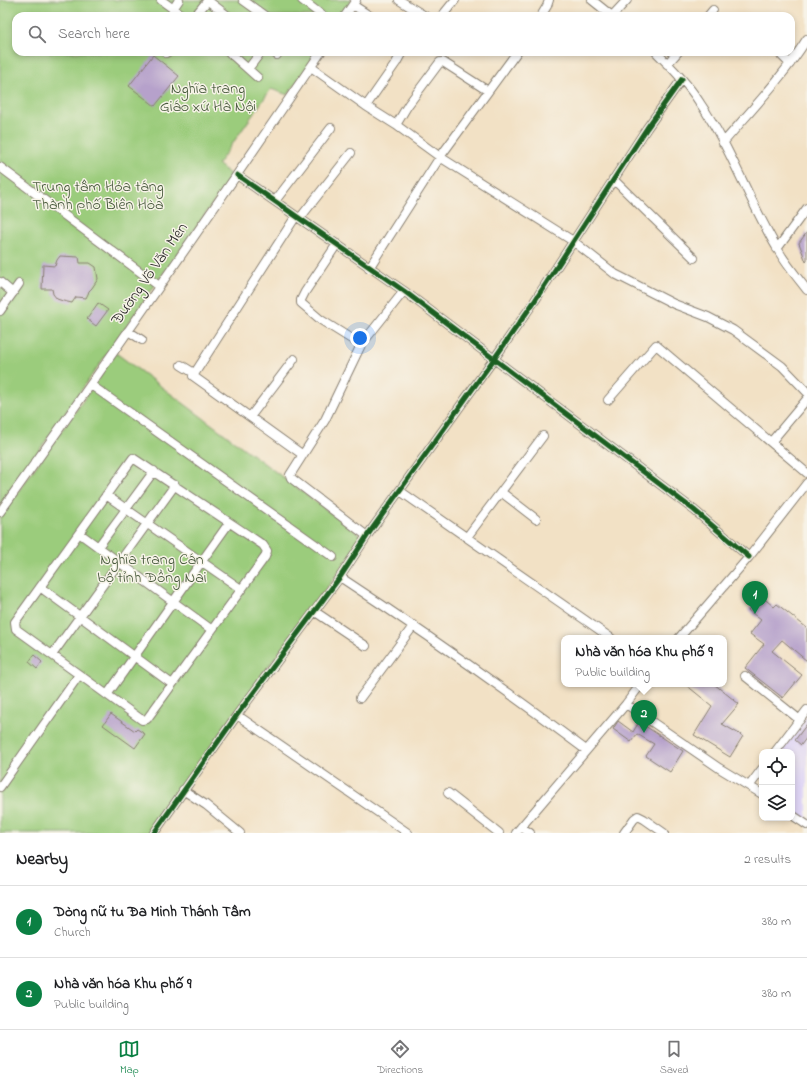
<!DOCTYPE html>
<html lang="en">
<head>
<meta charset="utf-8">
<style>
	body { margin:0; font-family:"Indie Flower",sans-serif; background:#f2f2f2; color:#202124 }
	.controls { position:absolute; right:12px; bottom:12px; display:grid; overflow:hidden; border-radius:8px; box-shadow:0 2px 6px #0003 }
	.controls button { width:36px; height:36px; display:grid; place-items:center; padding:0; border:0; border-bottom:1px solid #e0e0e0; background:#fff; color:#202124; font:20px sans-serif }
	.you { position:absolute; left:360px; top:338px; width:14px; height:14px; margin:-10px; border:3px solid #fff; border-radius:50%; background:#1a73e8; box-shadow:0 0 0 6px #1a73e833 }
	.badge { display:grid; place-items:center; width:26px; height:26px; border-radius:50%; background:#0b8043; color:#fff; font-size:13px; font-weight:700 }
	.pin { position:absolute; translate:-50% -33px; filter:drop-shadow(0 1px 2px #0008) }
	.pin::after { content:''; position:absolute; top:21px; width:14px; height:12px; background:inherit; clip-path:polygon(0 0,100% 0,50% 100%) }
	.popup { position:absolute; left:561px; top:635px; width:166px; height:52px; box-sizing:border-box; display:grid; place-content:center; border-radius:8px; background:#fff; filter:drop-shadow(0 1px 3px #0005); font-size:13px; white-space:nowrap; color:#757577 }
	.popup b { font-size:15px; color:#202124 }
	.popup::after { content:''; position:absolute; left:50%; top:100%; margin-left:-8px; border:8px solid transparent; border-top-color:#fff }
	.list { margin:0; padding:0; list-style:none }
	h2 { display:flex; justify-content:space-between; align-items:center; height:52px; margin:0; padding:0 16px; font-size:17px }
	h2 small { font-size:13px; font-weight:400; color:#757577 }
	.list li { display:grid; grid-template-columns:26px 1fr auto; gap:12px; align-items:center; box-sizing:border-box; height:72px; padding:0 16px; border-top:1px solid #e0e0e0 }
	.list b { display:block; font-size:15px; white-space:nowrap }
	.list p { margin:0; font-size:13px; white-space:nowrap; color:#757577 }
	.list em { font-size:13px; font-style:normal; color:#757577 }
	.icon { flex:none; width:22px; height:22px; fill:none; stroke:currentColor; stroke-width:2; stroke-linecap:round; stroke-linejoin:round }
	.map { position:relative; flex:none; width:807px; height:833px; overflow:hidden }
	.search { position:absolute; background:#fff; box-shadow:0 2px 6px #0003; left:12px; right:12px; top:12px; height:44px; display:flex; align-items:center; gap:10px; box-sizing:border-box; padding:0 14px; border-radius:12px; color:#757577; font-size:15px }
	.sheet { height:196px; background:#fff }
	nav { display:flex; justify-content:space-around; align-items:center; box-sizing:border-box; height:56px; border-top:1px solid #e0e0e0; background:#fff; font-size:11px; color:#757577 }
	nav a { display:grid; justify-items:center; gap:2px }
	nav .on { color:#0b8043 }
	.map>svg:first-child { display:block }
	.built { fill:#dfd5f5 }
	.green { fill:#9bcc7b; stroke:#5c744c }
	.building { fill:#b6a1cb }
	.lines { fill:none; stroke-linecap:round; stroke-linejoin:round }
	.minor-casing { stroke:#877e70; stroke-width:10 }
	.minor { stroke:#fff; stroke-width:8 }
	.cycleway-casing { stroke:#f7f3e8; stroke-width:8 }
	.cycleway { stroke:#1b5e20; stroke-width:5 }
	.labels { text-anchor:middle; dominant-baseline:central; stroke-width:3; stroke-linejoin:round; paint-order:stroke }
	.park-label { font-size:16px; fill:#485a3d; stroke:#f7f3e8 }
	.street-label { font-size:16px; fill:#1c1c1c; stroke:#f7f3e8 }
</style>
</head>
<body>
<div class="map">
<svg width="807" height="833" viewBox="0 0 807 833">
	<rect width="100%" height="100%" fill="#f7f3e8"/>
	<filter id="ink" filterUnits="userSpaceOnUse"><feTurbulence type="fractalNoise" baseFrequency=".025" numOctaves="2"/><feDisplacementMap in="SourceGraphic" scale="8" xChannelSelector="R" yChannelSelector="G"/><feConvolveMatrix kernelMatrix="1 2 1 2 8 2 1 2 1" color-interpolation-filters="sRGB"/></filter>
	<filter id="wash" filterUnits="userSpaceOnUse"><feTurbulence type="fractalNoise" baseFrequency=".012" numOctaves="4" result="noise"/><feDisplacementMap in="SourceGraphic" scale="16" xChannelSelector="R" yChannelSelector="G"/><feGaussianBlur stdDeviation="0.9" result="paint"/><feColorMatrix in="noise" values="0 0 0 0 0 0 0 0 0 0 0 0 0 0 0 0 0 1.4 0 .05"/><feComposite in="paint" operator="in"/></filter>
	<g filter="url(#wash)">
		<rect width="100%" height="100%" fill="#f2e1c5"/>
		<path class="built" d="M807,715v107l-15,-11v-59h-13z"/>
		<path class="green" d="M0,0h352l-11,16h-325v36h301l-29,43 -17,-6 -53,75 14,12 -232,330z
			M116,353l247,184 -25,36 -78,105 -109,155h-151v-316l92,-129z"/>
		<g id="blocks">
			<path class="building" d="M153,55l26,21 -24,30 -26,-20z
				M807,232v29l-1,1 -7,-19z
				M60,256l19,1 1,6h10l6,4 2,12 -6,9 -3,3 -1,3 -2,4 -10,-1 -4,6 -9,-2 -6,-2 -4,-5 -1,-5h-10l1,-24 12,1 2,-6z
				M98,303l10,7 -12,16 -9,-7z
				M760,595l14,12 3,-3 30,24v33l-25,-21 -10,11 30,24 -19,23 -38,-30 19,-24 -14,-10 11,-14 -13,-10z
				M34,655l8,7 -5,7 -8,-7z
				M685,684h29l25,20 -17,20 21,12 -13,21 -36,-22 18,-29z
				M111,714l24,17 2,-2 8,5 -10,14 -32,-23z
				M618,721l15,11 6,-10 44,29 -13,21 -24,-16 8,-12 -17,-10 -6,8 -18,-13z
				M807,724v13l-6,8 -6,-5z"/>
		</g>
	</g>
	<g filter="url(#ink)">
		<use href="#blocks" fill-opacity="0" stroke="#877e70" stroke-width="1"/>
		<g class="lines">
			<g class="minor-casing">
				<path id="minor" d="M161,0l22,16
					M207,0l21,16
					M243,0l22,16
					M302,0l21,16
					M399,0l26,16
					M592,0l20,16 15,-16
					M353,5l17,11
					M173,9l6,-9
					M195,16l13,-16
					M345,16l11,-16
					M442,16l13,-16
					M541,16l6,-10 2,-6
					M708,16l5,-6
					M229,52l29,26
					M273,52l4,3
					M656,52c16,16 32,32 44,51 31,45 49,98 77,145 8,15 20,29 30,42
					M778,52l12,12
					M166,53l2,-1
					M667,64l11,-12
					M311,67l55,39 30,19 44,32 133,84 42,33 59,30 34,13 25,13 49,36 25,26
					M248,69l13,-17
					M366,106l30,-43 6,-11
					M396,125l12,-20 32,-43h3l45,29
					M723,143c29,-34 60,-66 84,-104
					M0,167l159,119
					M237,175l167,116 290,219 55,47
					M613,179l81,79
					M275,201l56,-73
					M296,216l-103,160 110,79
					M300,218l51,-65
					M337,244l-32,48 -4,8v3l20,17 40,25
					M777,249l30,-41
					M369,268l71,-111 77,-105
					M0,282l13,11
					M0,311l19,-27
					M128,331l14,9
					M181,365l13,8
					M91,385l242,172
					M608,400l48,-55 151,128
					M250,417l44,-58
					M771,442l36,-43
					M133,458l130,87 4,6 -2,6 -118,162 -5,1 -126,-91 -1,-7z
					M400,491l211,147
					M501,492l35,27
					M106,495l135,94
					M0,512c109,-152 216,-306 321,-460
					M79,533l133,97
					M367,536l-76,-58 -1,-3 35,-55 36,-75 43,-54
					M467,537l76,-101
					M98,547l56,-76
					M340,577c84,55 166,113 246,173
					M40,587l132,97
					M314,611l52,35
					M679,638l70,-81 58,-74
					M52,655l123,-170
					M745,676l55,44
					M107,695l122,-172
					M360,698l54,-73
					M626,704l93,64 43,26
					M237,715l171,118
					M775,752l32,-42
					M750,785l12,-16
					M0,787l79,-112
					M183,790l23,15 34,28
					M448,793l51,40
					M792,815l15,10
					M521,827l9,6
					M154,833l83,-118 103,-138 27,-41 127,-177 40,-57 113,-174 35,-49
					M516,833l110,-129 15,-20
					M624,833l10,-14 4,-3 6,3 20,14"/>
			</g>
			<use href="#minor" class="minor"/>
			<g class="cycleway-casing">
				<path id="cycleway" d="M237,175l167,116 290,219 55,47
					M154,833l83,-118 103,-138 27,-41 127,-177 40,-57 113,-174 35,-49"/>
			</g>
			<use href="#cycleway" class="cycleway"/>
		</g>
	</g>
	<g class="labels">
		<g class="park-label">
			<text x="208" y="89">Nghĩa trang<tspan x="208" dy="18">Giáo xứ Hà Nội</tspan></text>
			<text x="98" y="187">Trung tâm Hỏa táng<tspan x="98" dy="18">Thành phố Biên Hòa</tspan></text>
			<text x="152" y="560">Nghĩa trang Cán<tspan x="152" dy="18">bộ tỉnh Đồng Nai</tspan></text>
		</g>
		<g class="street-label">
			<text transform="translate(150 274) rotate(-55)">Đường Võ Văn Mén</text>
		</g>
	</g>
</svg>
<div class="controls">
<button><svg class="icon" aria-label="locate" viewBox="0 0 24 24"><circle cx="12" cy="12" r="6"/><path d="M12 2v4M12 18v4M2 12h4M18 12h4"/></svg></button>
<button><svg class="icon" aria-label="layers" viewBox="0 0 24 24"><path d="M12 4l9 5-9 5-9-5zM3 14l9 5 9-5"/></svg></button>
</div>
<div class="you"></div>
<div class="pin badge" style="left:755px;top:614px">1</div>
<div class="pin badge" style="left:644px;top:733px">2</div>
<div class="popup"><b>Nhà văn hóa Khu phố 9</b>Public building</div>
<div class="search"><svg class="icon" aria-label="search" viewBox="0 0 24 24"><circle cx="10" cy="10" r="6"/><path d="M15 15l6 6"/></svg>Search here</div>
</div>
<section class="sheet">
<h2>Nearby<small>2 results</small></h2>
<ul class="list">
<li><span class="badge">1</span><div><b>Dòng nữ tu Đa Minh Thánh Tâm</b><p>Church</p></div><em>380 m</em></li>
<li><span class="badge">2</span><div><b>Nhà văn hóa Khu phố 9</b><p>Public building</p></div><em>380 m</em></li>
</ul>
</section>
<nav>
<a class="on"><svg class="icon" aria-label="map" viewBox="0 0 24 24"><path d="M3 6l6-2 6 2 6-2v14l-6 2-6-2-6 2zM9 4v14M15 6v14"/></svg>Map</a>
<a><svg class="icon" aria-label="directions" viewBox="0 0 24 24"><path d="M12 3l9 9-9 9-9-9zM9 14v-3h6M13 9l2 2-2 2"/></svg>Directions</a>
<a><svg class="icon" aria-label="saved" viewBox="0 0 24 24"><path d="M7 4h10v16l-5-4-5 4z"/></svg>Saved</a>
</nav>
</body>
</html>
